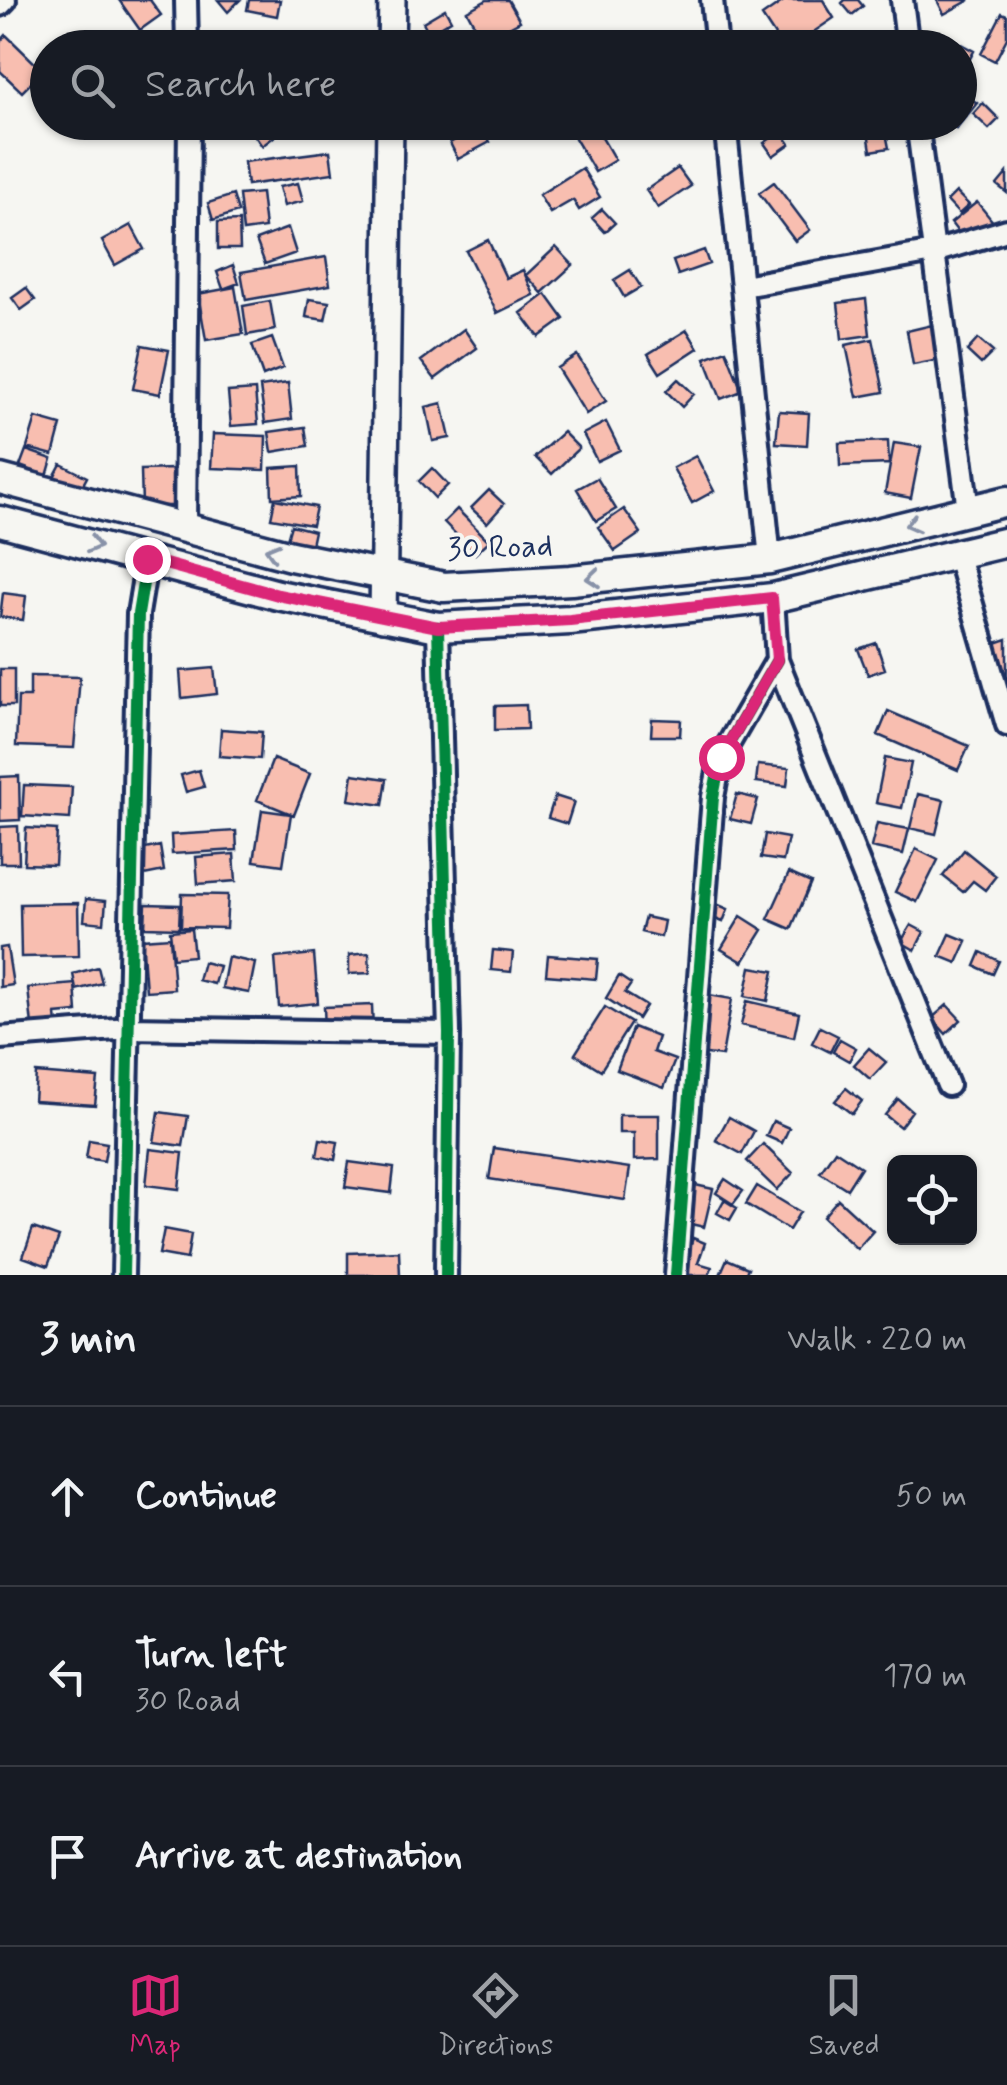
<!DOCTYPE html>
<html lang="en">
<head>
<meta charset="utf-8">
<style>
	body { margin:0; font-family:Mynerve,sans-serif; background:#20242c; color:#f1f3f6 }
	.controls { position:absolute; right:30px; bottom:30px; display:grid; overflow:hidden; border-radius:15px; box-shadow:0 2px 8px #0004 }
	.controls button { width:90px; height:90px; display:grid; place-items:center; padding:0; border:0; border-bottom:2px solid #363941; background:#171b24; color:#f1f3f6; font:50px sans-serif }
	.stop { position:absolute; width:30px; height:30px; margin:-22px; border:8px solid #db2777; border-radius:50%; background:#fff }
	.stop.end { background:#db2777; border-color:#fff; box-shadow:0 2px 10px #0008 }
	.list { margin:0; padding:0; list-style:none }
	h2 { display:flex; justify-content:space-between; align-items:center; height:130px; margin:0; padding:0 40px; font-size:42px }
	h2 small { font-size:32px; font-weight:400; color:#9ea1a6 }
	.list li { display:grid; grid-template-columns:65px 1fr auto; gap:30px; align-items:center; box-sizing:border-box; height:180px; padding:0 40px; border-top:2px solid #363941 }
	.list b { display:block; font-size:38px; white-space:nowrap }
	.list p { margin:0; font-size:32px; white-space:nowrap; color:#9ea1a6 }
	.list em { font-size:32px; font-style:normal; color:#9ea1a6 }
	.icon { flex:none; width:55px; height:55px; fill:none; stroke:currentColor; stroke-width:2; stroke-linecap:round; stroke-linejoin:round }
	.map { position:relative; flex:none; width:1007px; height:1275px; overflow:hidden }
	.search { position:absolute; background:#171b24; box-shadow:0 2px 8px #0004; left:30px; right:30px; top:30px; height:110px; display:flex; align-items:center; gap:25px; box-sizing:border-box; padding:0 35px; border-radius:55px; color:#9ea1a6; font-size:38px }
	.sheet { height:670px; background:#171b24 }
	nav { display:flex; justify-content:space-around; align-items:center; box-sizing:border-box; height:140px; border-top:2px solid #363941; background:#171b24; font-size:28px; color:#9ea1a6 }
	nav a { display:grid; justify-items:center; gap:5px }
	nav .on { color:#db2777 }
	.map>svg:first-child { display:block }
	.building { fill:#f8beb0; stroke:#1b2f5e; stroke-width:2.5 }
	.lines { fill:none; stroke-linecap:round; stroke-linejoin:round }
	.minor-casing { stroke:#1b2f5e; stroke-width:28 }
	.tertiary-casing { stroke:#1b2f5e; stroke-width:32 }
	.secondary-casing { stroke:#1b2f5e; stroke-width:35 }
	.minor { stroke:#f6f6f2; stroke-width:20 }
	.tertiary { stroke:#f6f6f2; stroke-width:25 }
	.secondary { stroke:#f6f6f2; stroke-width:28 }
	.cycleway-casing { stroke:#f6f6f2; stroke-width:19 }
	.cycleway { stroke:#00873e; stroke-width:12 }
	.oneway { stroke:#8892a8 }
	.route { stroke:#db2777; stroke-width:12 }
	.labels { text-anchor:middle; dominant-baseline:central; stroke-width:8; stroke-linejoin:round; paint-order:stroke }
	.street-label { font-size:32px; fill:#1b2f5e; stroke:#f6f6f2 }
</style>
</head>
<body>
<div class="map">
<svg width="1007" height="1275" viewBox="0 0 1007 1275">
	<rect width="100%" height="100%" fill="#f6f6f2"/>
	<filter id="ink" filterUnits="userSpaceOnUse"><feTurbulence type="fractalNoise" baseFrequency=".01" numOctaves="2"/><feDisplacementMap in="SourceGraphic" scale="20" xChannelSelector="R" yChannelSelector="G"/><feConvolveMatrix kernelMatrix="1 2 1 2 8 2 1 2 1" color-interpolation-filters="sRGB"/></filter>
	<g filter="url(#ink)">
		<path class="building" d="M119,0h31l11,15 -21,15z
			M218,0h22l-12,12z
			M249,0h31l-3,16 -30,-6z
			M487,0h21l12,21 -37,20 -16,-30z
			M785,0h38l11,18 -44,30h-7l-21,-32z
			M845,0h13l5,6 -11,9 -10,-12z
			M937,0h33l-26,14z
			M445,9l6,11 -22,13 -6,-11z
			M1002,13l5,2v23l-12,23 -14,-7z
			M6,35l37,36 -21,21 -22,-21v-29z
			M453,38l7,10h-20z
			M950,38l24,13 -10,19 -4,-2v-20h-15z
			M966,95l11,8 -21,26 -9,-7h13v-19z
			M983,103l16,16 -10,10 -16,-15z
			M245,122h33l5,8 -21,16z
			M455,122h25l10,20 -32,17 -8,-16 12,-7z
			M579,122h14l22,38 -20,12 -26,-44z
			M885,128l4,20 -18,3 -3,-19z
			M781,131l9,13 -17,12 -9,-13z
			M330,151l3,22 -86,12 -3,-23z
			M582,168l18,29 -21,13 -6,-10 -23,13 -11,-18z
			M678,168l13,18 -33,22 -12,-18z
			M1007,173v20l-10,-8z
			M774,182l36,48 -15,11 -36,-48z
			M298,183l5,18 -19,5 -5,-19z
			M956,192l13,13 -10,9 -12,-13z
			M261,193l4,35 -22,3 -4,-36z
			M233,195l5,17 -25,8 -5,-17z
			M977,202l17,21 -27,21 -16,-21z
			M602,209l13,14 -10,9 -13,-14z
			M239,221l1,28h-22v-27z
			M131,225l13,24 -29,16 -13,-24z
			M288,228l8,25 -31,11 -9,-24z
			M488,240l18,38 17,-8 11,25 -37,18 -31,-62z
			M556,247l17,18 -31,28 -16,-18z
			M704,250l5,14 -31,11 -5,-14z
			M326,257l4,28 -84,15 -5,-28z
			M233,265l6,18 -16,6 -6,-17z
			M630,270l11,17 -17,10 -10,-17z
			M235,287l8,47 -37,6 -8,-46z
			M26,288l9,12 -14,10 -9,-12z
			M546,294l18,25 -25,18 -18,-24z
			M309,299l20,3 -4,18 -19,-3z
			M866,299l4,36 -28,4 -4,-36z
			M270,301l5,29 -28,5 -4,-29z
			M932,325l7,35 -26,5 -6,-34z
			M464,329l13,19 -42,31 -14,-18z
			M687,330l11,18 -38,25 -12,-19z
			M272,338l11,30 -20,8 -11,-31z
			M873,339l11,53 -27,5 -11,-52z
			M978,339l15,13 -12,12 -14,-13z
			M142,345l27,5 -9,44 -27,-5z
			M726,350l16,41 -21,8 -16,-41z
			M577,355l29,46 -20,13 -29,-46z
			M678,379l16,15 -12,13 -16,-16z
			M288,383l4,36 -27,4 -5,-36z
			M255,390l3,34 -27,2 -3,-34z
			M442,403l8,35 -17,3 -7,-34z
			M779,411l30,2 -2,32 -31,-2z
			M36,418l25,7 -8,30 -26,-7z
			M606,422l14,28 -23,11 -14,-27z
			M305,427l3,19 -36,6 -3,-20z
			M563,432l16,16 -27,26 -17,-17z
			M213,434l53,2 -1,34 -54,-2z
			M888,441l1,23 -49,2 -1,-23z
			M894,443l27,4 -10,51 -26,-5z
			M26,450l26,9 -5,17 -27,-10z
			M696,456l18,35 -22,12 -19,-35z
			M61,464l26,13 -8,15 -26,-13z
			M300,466l1,30 -29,2 -1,-30z
			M432,468l16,17 -13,13 -16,-17z
			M172,469v37h-30l-1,-36z
			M597,478l19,31 -20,12 -19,-32z
			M489,490l15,14 -17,19 -16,-15z
			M275,499l41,8 -4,18 -41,-7z
			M457,509l32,32 -14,13 -31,-32z
			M624,509l17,24 -26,18 -17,-24z
			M291,525l23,6 -3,14 -24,-6z
			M3,593l23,3 -3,24 -23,-3z
			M1007,639v57l-23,-49z
			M876,643l9,26 -17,6 -10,-26z
			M214,668l3,26 -35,4 -2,-27z
			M0,669h14v37h-14z
			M30,676l50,1 -6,71 -58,-2 2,-49h12z
			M526,705l1,24 -32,1v-24z
			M888,711l81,35 -11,24 -80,-35z
			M652,719l29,1 -1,16h-29z
			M221,729l41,3 -2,27 -41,-3z
			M885,758l26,5 -9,45 -26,-5z
			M273,759l37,15 -16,41 -37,-15z
			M758,765l31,3 -2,18 -31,-4z
			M199,770l5,17 -18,5 -5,-17z
			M353,774l34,5 -4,26 -34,-5z
			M19,776l1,44 -20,1v-44z
			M24,785l48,2 -2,32 -48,-3z
			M737,794l21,5 -7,25 -21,-5z
			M918,794l26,6 -8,34 -26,-6z
			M555,796l19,6 -7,22 -19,-6z
			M262,810l29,4 -8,51 -29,-4z
			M877,823l32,6 -6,25 -32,-7z
			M18,826l1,37h-19v-36z
			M26,828l31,2 -2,35 -31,-1z
			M236,831l1,19 -65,4 -1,-19z
			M765,834l23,4 -5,23 -22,-3z
			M160,846l4,25 -20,4 -4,-25z
			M916,849l22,11 -21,42 -22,-10z
			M964,850l32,26 -11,14 -12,-9 -10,11 -20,-16z
			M234,854l2,27 -38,3 -2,-27z
			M789,873l22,10 -20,46 -23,-10z
			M182,894l46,1 -2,33 -45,-1z
			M86,899l20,2 -2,22 -20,-2z
			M78,903l1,53 -58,1 -1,-53z
			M714,903l14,6 -5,13 -15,-6z
			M146,904l34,1 -1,23 -34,-1z
			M741,916l22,14 -20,32 -22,-13z
			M645,917l19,4 -3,16 -20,-5z
			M911,925l13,7 -9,18 -14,-8z
			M191,929l3,27 -21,2 -3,-27z
			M950,934l17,7 -10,22 -17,-7z
			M170,937l4,52 -28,2 -4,-52z
			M7,947l6,38 -13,2v-39z
			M493,950l20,2 -2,20 -20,-2z
			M981,952l18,9 -6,13 -18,-8z
			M369,953l1,20 -21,1v-19z
			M314,954l4,49 -39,4 -4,-49z
			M548,955l50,4 -2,20 -50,-4z
			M228,957l27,6 -6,30 -27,-5z
			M203,962l16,4 -5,18 -16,-4z
			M98,967l4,16 -26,7 -3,-16z
			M751,967l23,4 -6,30 -23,-5z
			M619,976l12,8 -6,9 21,13 -8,13 -32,-21z
			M75,984l2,28 -21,2 1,10 -25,2 -4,-38z
			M709,995l23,4 -10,57 -23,-3z
			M747,1001l52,12 -5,24 -53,-12z
			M372,1005l1,24 -48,1 -1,-23z
			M947,1005l14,15 -15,14 -14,-16z
			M605,1007l26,16 -30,47 -26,-16z
			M633,1027l25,10 -5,15 22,8 -11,28 -47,-18z
			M820,1027l18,9 -8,16 -18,-9z
			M840,1039l16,9 -7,13 -16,-9z
			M869,1048l17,14 -16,17 -16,-14z
			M36,1073l62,5 -3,27 -61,-4z
			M846,1088l16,13 -10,13 -17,-13z
			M898,1099l14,12 -12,16 -15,-12z
			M159,1112l29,4 -5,30 -29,-4z
			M619,1115h40v44l-25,1v-27h-15z
			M729,1117l25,14 -12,23 -26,-14z
			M773,1121l16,7 -7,15 -16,-7z
			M320,1139l18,3 -3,18 -18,-4z
			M89,1140l18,3 -3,18 -18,-3z
			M763,1144l30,29 -16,17 -30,-29z
			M494,1148l136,20 -5,32 -136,-21z
			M150,1149l33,4 -4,36 -33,-4z
			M835,1150l26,17 -14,22 -27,-17z
			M349,1162l45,6 -3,25 -46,-6z
			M725,1179l18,12 -10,13 -17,-11z
			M691,1184l22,5 -9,38 -22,-5z
			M757,1186l43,26 -11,18 -43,-26z
			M838,1199l35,32 -16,18 -34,-32z
			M724,1200l13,8 -7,12 -13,-7z
			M33,1228l26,9 -11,29 -25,-9z
			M164,1229l27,5 -4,25 -28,-5z
			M693,1238l12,5 -7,20 14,4 -3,8h-29z
			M399,1251l1,24h-52v-22z
			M727,1259l21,9 -3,7h-25z"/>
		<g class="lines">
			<g class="minor-casing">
				<path id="minor" d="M186,0l1,48
					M712,0l5,48
					M902,0l6,48
					M0,5l5,-5
					M725,122l45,437
					M917,122l51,388
					M743,286l191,-34 73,-22
					M185,526l4,-404
					M958,556l49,169
					M773,598l4,62 171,425
					M438,627l11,406 -3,242
					M0,1038l129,-10 320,5
					M123,1275l15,-661 9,-55
					M676,1275l37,-478 8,-40 56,-97"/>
			</g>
			<g class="tertiary-casing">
				<path id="tertiary" d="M391,48l1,-48
					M383,618l7,-496"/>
			</g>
			<g class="secondary-casing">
				<path id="secondary" d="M0,479l291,77 153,31 127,-7 199,-21 237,-58
					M0,521l278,74 160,32 132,-7 203,-22 234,-56"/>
			</g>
			<use href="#minor" class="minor"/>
			<use href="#tertiary" class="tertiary"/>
			<use href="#secondary" class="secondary"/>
			<g class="cycleway-casing">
				<path id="cycleway" d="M438,627l11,406 -3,242
					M123,1275l15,-661 9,-55
					M676,1275l37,-478 8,-40 56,-97"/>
			</g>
			<use href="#cycleway" class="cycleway"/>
		</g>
		<defs><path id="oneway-chevron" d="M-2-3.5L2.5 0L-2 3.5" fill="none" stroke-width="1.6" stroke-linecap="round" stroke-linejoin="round" transform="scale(2.5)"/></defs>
		<g class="oneway">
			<use href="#oneway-chevron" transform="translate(912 524) rotate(166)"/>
			<use href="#oneway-chevron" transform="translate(94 545) rotate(14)"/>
			<use href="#oneway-chevron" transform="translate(272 551) rotate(-164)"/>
			<use href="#oneway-chevron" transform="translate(593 578) rotate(174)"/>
		</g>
	</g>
	<g class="lines" filter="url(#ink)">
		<path class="route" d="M147,559l131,36 160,32 132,-7 202,-22 5,62 -56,97"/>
	</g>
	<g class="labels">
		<g class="street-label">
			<text transform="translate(500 548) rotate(-2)">30 Road</text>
		</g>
	</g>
</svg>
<div class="controls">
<button><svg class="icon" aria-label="locate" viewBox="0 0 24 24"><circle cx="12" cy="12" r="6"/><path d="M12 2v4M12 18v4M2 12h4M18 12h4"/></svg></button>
</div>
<div class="stop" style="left:721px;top:757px"></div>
<div class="stop end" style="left:147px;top:559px"></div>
<div class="search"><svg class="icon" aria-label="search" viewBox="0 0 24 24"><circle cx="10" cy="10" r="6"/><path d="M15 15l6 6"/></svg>Search here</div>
</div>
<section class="sheet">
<h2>3 min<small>Walk · 220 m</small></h2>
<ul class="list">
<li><svg class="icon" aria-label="ahead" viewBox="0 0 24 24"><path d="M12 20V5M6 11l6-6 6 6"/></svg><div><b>Continue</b></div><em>50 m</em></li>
<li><svg class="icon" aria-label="left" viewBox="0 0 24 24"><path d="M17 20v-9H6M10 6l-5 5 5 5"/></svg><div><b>Turn left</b><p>30 Road</p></div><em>170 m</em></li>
<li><svg class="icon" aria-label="arrive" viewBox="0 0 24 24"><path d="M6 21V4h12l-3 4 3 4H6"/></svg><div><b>Arrive at destination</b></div></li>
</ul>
</section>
<nav>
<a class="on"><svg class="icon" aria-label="map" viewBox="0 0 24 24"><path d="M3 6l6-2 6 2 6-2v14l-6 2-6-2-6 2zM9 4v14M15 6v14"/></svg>Map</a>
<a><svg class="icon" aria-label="directions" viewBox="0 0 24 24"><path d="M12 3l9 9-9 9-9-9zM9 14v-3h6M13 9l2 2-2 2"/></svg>Directions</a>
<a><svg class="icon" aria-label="saved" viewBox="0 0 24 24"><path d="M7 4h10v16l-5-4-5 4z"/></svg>Saved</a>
</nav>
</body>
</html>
